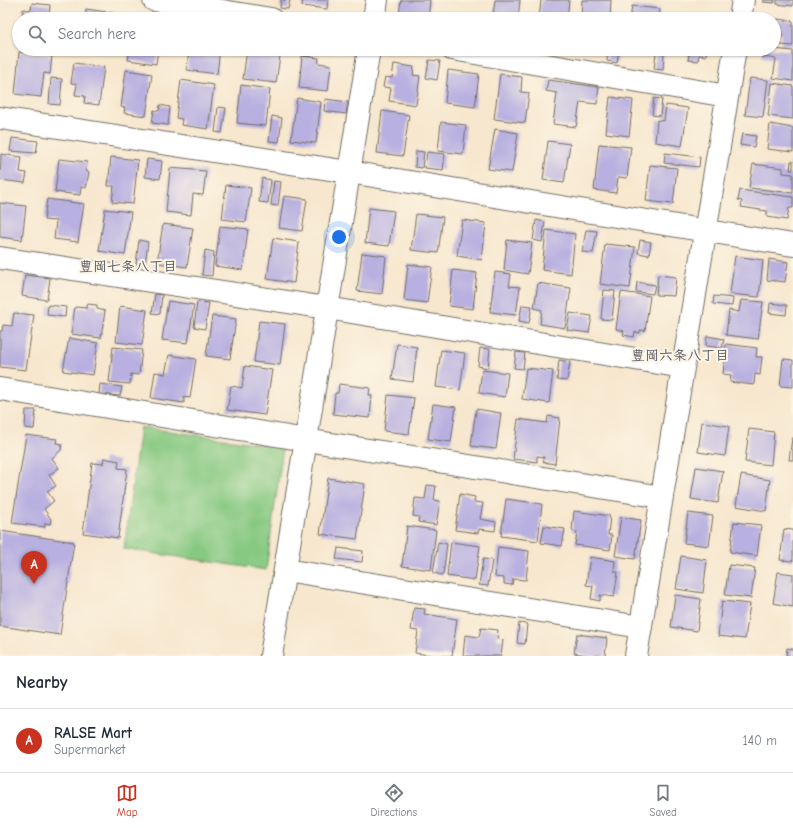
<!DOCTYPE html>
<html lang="en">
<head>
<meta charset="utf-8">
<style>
	body { margin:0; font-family:"Comic Neue","Klee One",sans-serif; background:#f2f2f3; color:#1f2937 }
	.you { position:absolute; left:339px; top:237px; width:14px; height:14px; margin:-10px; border:3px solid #fff; border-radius:50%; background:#1a73e8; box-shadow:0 0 0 6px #1a73e833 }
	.badge { display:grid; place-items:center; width:26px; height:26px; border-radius:50%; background:#c8321e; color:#fff; font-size:13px; font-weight:700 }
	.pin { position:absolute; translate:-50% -33px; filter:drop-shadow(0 1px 2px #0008) }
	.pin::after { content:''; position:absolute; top:21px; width:14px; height:12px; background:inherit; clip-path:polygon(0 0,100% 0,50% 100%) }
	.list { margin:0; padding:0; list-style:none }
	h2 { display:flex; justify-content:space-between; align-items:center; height:52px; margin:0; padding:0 16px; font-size:17px }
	h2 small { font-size:13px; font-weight:400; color:#747a83 }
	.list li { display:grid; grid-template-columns:26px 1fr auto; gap:12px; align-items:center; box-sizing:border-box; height:64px; padding:0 16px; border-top:1px solid #e0e1e3 }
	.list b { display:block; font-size:15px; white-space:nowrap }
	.list p { margin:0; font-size:13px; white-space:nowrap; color:#747a83 }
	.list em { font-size:13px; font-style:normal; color:#747a83 }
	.icon { flex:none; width:22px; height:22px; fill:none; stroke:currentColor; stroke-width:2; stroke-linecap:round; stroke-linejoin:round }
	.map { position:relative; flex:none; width:793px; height:656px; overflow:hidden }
	.search { position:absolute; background:#fff; box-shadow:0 1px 3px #0004; left:12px; right:12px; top:12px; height:44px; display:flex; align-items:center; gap:10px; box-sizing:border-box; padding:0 14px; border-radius:22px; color:#747a83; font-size:15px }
	.sheet { height:116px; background:#fff }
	nav { display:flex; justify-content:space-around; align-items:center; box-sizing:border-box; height:56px; border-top:1px solid #e0e1e3; background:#fff; font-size:11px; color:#747a83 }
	nav a { display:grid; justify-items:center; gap:2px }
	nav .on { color:#c8321e }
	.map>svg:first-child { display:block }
	.green { fill:#88c982; stroke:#5a7a56 }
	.building { fill:#b8b0e0 }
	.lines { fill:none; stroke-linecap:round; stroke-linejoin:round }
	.minor-casing { stroke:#726d64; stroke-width:24 }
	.minor { stroke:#fff; stroke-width:22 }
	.labels { text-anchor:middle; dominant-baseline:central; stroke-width:4; stroke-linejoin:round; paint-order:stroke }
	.neighbourhood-label { font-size:14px; font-weight:bold; fill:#5c5a6a; stroke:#fcf5e5 }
</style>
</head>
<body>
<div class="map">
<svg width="793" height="656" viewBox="0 0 793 656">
	<rect width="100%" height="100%" fill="#fcf5e5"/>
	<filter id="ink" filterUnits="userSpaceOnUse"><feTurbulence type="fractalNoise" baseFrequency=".025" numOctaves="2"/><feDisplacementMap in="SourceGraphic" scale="8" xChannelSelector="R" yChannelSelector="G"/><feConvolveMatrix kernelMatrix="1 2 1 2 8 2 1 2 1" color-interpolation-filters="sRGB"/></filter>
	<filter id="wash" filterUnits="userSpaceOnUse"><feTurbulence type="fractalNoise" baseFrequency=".012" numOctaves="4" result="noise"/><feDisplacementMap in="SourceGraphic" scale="16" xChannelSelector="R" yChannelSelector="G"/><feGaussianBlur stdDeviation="0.9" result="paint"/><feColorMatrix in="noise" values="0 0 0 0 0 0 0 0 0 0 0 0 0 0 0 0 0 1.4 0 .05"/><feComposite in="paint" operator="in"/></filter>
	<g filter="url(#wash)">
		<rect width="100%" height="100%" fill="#f7e7ce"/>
		<path class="green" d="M140,427l143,20 -17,123 -142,-21z"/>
		<g id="blocks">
			<path class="building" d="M281,0h9l-2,9 -8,-1z
				M303,0h25l-1,9 -25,-3z
				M401,0h29l-2,19 -29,-4z
				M495,0h25l-2,19h-8v-1l-17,-2z
				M541,0h28l-2,19h-28z
				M582,0h29l-1,19h-29z
				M763,0h12l-1,3 -11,-1z
				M777,0h16v6l-16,-2z
				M32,3l18,2 -1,14h-27l1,-10 8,1z
				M632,6l28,3 -1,10h-29z
				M86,9l28,4 -1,6h-28z
				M777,19l16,2v25l-12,-1 1,-11 -6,-1z
				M88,49h20v4l-20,-3z
				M130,49h28l-2,15 -28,-4z
				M189,49h31l-3,25 -30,-4z
				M247,49h34l-5,34 -33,-4z
				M302,49h10l-1,7 -10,-1z
				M608,49h11l-2,14 -10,-2z
				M676,49h31l-1,7 -7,-1 -1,6 -10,-1 1,-6 -13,-2z
				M763,49h11l19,2v30l-20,-3 3,-19 -14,-2z
				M19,52l33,4 -2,18 -6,-1 -3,24 -26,-3z
				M656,53l8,1 -1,16 -9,-1z
				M302,56l17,2 -1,5 13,2 -3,26 -29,-3z
				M429,60l11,1 -3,19 -11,-2z
				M74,63l30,4 -5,38 -15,-2 1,-7 -10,-1 2,-11 -6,-1z
				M394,64l20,3 -1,8 7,1 -4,29 -27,-4 2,-13 -8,-1 2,-10 7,1z
				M126,70l26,4 -6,42 -22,-3 1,-5 -4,-1z
				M448,70l31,4 -4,33 -30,-4z
				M500,74l22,3 -1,15 8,1 -4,30 -31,-4z
				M51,78l11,1 -2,26 -11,-1z
				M750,78l18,2 -5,37 -18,-2z
				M181,80l33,5 -6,44 -27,-4 1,-6 -6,-1z
				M548,80l51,7 -2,17 -17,-2 -4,25 -23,-3 4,-31 -11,-2z
				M772,83l21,3v33l-25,-3z
				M241,85l29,4 -4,37 -29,-3z
				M610,97l23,3 -4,36 -23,-3z
				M297,98l24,4 -5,41 -25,-3z
				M654,98l8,1 -2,17 -8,-1z
				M325,99l23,3 -2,12 -22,-3z
				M160,105l10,2 -2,18 -16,-2 2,-13 5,1z
				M666,105l22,3 -6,38 -27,-4 2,-22 7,1z
				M218,107l8,1 -4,25 -7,-1z
				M382,111l27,4 -6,41 -26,-3z
				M272,116l10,2 -3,24 -10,-1z
				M441,122l25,3 -3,29 -25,-3z
				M770,124l23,4v24l-26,-3z
				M495,129l23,4 -6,39 -24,-3z
				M742,134l14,2 -2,11 -14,-2z
				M12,138l26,3 -2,12 -26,-2z
				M548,141l22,3 -6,39 -21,-3z
				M599,144l32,3 -4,31 -9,-1 -2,16 -22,-3z
				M416,151l8,1 -2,16 -7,-1z
				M427,152l18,2 -2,16 -18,-2z
				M665,153l35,4 -1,10 -35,-4z
				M1,154l21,3 -2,15 7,1 -2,10 -25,-3z
				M111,157l27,3 -5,44 -21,-2 2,-16h-6z
				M59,159l28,3 -1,9 3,1 -3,16 -5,-1 -1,8 -25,-3z
				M147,159l15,2 -2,18 -15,-2z
				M791,161h2v9h-3z
				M753,164l30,4v5l10,1v19l-44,-5z
				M650,165l27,3 -4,36 -27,-3z
				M170,168l36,3 -3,24 -10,-1 -2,21 -25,-3z
				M262,178l9,2 -3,23 -9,-1z
				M274,181l7,1 -3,24 -7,-1z
				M226,185l25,3 -5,34 -24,-3z
				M740,190l53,7v11h-4l-2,12 -20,-3v-6l-26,-4 1,-6 -4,-1z
				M284,196l23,3 -5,32 -23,-3z
				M47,199l37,5 -6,38 -24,-3 2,-18 -12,-1z
				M0,203l26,3 -4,34 -22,-3z
				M369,208l25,3 -5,35 -24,-3z
				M105,209l26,3 -6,43 -26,-4z
				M416,214l27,3 -5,36 -27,-3z
				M462,220l24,3 -4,37 -25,-4z
				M536,220l9,2 -3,20 -9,-2z
				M163,224l30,4 -6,39 -30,-4z
				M220,226l28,3 -5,41 -28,-4z
				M546,230l29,4 -4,40 -29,-4z
				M586,230l11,1 -4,22 -11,-1z
				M273,238l26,4 -5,41 -27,-4z
				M139,240l9,2 -3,23 -9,-1z
				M507,240l25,3 -4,31 -24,-4z
				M640,240l11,2 -2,13 -11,-2z
				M605,244l30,3 -5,41 -30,-4z
				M205,250l9,2 -2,24 -10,-1z
				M362,253l24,3 -4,38 -25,-3z
				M735,256l28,4 -4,37 -29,-3z
				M769,259l19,3 -3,20 -18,-2z
				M408,264l24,3 -5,36 -23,-3z
				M453,270l24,3 -4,36 -24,-3z
				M495,272l16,2 -2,12 11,1 -4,28 -26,-3z
				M25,275l25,3 -3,22 -25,-4z
				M658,275l18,2 -2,19 -18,-1z
				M637,282l18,3 -2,9 -17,-2z
				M538,283l33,5 -6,40 -25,-4 2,-14 -8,-2z
				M604,290l11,1 -3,29 -11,-1z
				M621,292l29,4 -5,35 -5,-1v3l-5,-1 -1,5 -11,-2 1,-4 -8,-2z
				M155,294l7,1 -2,19 -8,-1z
				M714,296l19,2 -1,8 -19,-2z
				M741,300l22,2 -5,37 -32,-4 3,-25 10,2z
				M168,301l26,4 -6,38 -26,-3z
				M197,302l12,1 -4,26 -11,-2z
				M770,303l17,2 -1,10 -17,-2z
				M87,304l10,1v4l8,2 -4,27 -30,-4 4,-27 12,1z
				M48,305l18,2 -1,10 -18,-2z
				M522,305l10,1 -3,17 -10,-2z
				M120,306l27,4 -5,35 -26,-3z
				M14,313l20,2 -8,55 -26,-3v-36h2l1,-6 9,1z
				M570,313l22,3 -3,17 -22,-3z
				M212,316l24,3 -6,40 -24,-3z
				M259,321l26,3 -5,41 -26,-3z
				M707,336l17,3 -2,9 -16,-2z
				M69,338l29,5 -5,32 -30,-4z
				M397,344l20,3 -4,35 -21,-3z
				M726,344l31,4 -1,9h6l-2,18 -5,-1 -1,11 -24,-3 1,-7 -8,-1z
				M113,347l29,3 -3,25 -8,-1 -1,10 -21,-2z
				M480,348l10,1 -2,19 -10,-2z
				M441,350l24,3 -5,37 -24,-3z
				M516,352l9,1 -2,16 -9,-1z
				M169,355l27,4 -6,39 -6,-1v6l-33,-5 4,-26 10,2z
				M783,359l10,1v27l-13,-1z
				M559,360l11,2 -3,19 -10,-1z
				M245,366l27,4 -7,45 -38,-5 4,-24 11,2z
				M526,368l27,3 -4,32 -27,-4z
				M482,370l26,3 -3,24 -26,-4z
				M100,384l22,3 -2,9 -21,-2z
				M339,384l31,4 -1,7h3l-2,23 -37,-4 2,-21h3z
				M388,395l26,3 -5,36 -25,-3z
				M433,404l23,3 -5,35 -23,-3z
				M476,409l25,4 -5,36 -25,-3z
				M26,410h10l-2,19 -9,-1z
				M548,416l12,2 -5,46 -12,-2 1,-5 -7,-1v6l-24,-3 5,-40 29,4z
				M702,422l27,4 -4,30 -27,-4z
				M749,429l25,3 -3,33 -26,-3z
				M26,435l31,4 -1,4 6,1 -1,6 -9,8 7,10 -10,7 7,11 -9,5 7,10 -10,8 7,10 -1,5 -5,-1v4l-33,-4z
				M792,438h1v22h-4z
				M104,458l15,3 -1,7 9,1 -9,69 -35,-5 9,-70 11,1z
				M696,467l27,4 -5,32 -27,-4z
				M741,475l29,5 -4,31 -30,-5z
				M328,478l37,6 -8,55 -37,-5z
				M427,485l9,1 -2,14 6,1 -4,24 -18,-3 1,-5 -6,-1 2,-18 10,1z
				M460,494l15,3 -1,5 9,1 -3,16 16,3 -1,9 -16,-2 -1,4 -23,-3z
				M506,499l36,5 -4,37 -37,-5z
				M574,511l36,5 -2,19h4l-2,15 -35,-5 2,-13 -5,-1z
				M688,513l25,3 -4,30 -25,-3z
				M621,517l20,3 -6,39 -20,-3z
				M734,522l27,3 -4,31 -27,-4z
				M407,526l29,4 -5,40 -29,-4z
				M544,526l21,3 -3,17 -21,-3z
				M784,529l9,1v31l-13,-1z
				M0,531l74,11 -14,93 -60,-9z
				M438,542l9,2 -4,31 -10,-2z
				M451,542l29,4 -5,34 -28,-4z
				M498,547l31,4 -3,29 -13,-1 -1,6 -8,-1v-6l-9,-1z
				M338,548l25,3 -1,11 -26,-3z
				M681,556l26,4 -4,33 -27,-4z
				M590,557l25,4 -1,10 4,1 -4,25 -14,-2v6l-9,-2 2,-13 -7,-1z
				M483,559l9,1 -4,26 -9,-1z
				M729,565l26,3 -4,30 -26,-3z
				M778,572l15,2v33l-20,-4z
				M675,595l26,4 -4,32 -26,-4z
				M722,601l28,3 -5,35 -27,-3z
				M414,608l11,1 -1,5 33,5 -5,37h-15l-22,-3 3,-22 -7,-1z
				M519,623l8,1 -2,20 -8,-1z
				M481,628l17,2 -1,9 6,1 -2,16h-38l2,-21 14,2z
				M577,634l30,4 -2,18h-12l-19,-3z
				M787,648l6,1v7h-7z"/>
		</g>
	</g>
	<g filter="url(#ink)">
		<use href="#blocks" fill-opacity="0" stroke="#726d64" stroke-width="1"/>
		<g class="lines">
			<g class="minor-casing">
				<path id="minor" d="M154,0l117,19
					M374,19l3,-19
					M740,19l3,-19
					M452,49l275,47
					M0,118l349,54 444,73
					M0,258l327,50 356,59
					M0,389l306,51 356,57
					M285,570l356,57
					M271,656l98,-607
					M636,656l99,-607"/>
			</g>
			<use href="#minor" class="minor"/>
		</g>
	</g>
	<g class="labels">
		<g class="neighbourhood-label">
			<text x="128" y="266">豊岡七条八丁目</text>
			<text x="680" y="355">豊岡六条八丁目</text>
		</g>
	</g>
</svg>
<div class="you"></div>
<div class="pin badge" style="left:34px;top:584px">A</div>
<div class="search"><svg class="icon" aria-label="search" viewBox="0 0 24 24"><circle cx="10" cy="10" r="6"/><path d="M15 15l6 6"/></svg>Search here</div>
</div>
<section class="sheet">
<h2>Nearby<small></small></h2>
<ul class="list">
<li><span class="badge">A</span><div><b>RALSE Mart</b><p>Supermarket</p></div><em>140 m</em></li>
</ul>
</section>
<nav>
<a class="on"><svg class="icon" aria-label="map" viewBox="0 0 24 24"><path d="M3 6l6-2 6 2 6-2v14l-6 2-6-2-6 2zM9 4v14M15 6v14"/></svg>Map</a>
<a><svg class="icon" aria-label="directions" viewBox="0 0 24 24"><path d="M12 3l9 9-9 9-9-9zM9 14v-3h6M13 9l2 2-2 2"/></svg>Directions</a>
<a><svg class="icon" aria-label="saved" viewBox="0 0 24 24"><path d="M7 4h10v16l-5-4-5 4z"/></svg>Saved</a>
</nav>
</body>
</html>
